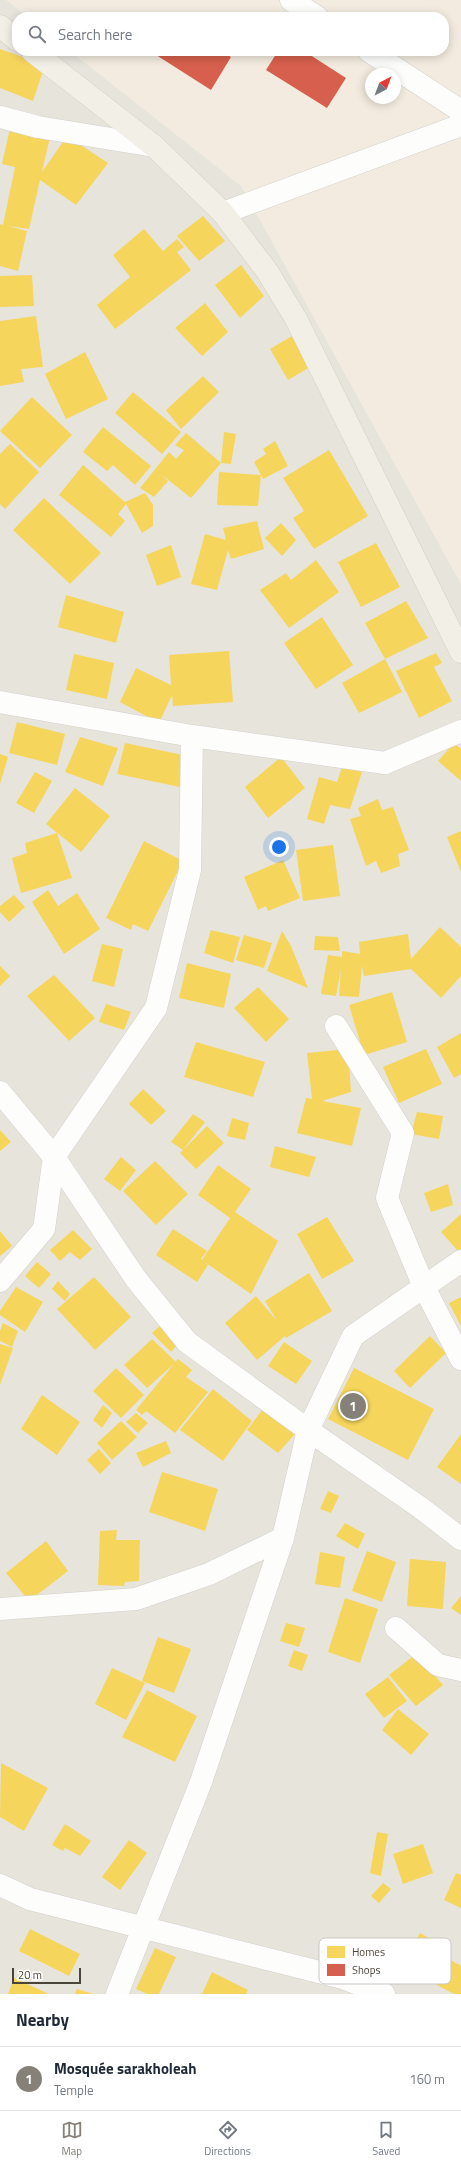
<!DOCTYPE html>
<html lang="en">
<head>
<meta charset="utf-8">
<style>
	body { margin:0; font-family:"Titillium Web",sans-serif; background:#f2f2f3; color:#1f2937 }
	.compass { position:absolute; left:365px; top:68px; width:36px; height:36px; border-radius:50%; background:#fff; box-shadow:0 2px 10px #0003; rotate:41deg }
	.scale { position:absolute; left:12px; bottom:10px; width:69px; box-sizing:border-box; padding-left:4px; border:2px solid #4b4439; border-top:0; font-size:11px; line-height:14px; white-space:nowrap; color:#4b4439; -webkit-text-stroke:3px #fff; paint-order:stroke }
	.you { position:absolute; left:279px; top:847px; width:14px; height:14px; margin:-10px; border:3px solid #fff; border-radius:50%; background:#1a73e8; box-shadow:0 0 0 6px #1a73e833 }
	.badge { display:grid; place-items:center; width:26px; height:26px; border-radius:50%; background:#868178; color:#fff; font-size:13px; font-weight:700 }
	.pin { position:absolute; translate:-50% -50%; border:2px solid #fff; box-shadow:0 1px 4px #0006 }
	.list { margin:0; padding:0; list-style:none }
	h2 { display:flex; justify-content:space-between; align-items:center; height:52px; margin:0; padding:0 16px; font-size:17px }
	h2 small { font-size:13px; font-weight:400; color:#747a83 }
	.list li { display:grid; grid-template-columns:26px 1fr auto; gap:12px; align-items:center; box-sizing:border-box; height:64px; padding:0 16px; border-top:1px solid #e0e1e3 }
	.list b { display:block; font-size:15px; white-space:nowrap }
	.list p { margin:0; font-size:13px; white-space:nowrap; color:#747a83 }
	.list em { font-size:13px; font-style:normal; color:#747a83 }
	.icon { flex:none; width:22px; height:22px; fill:none; stroke:currentColor; stroke-width:2; stroke-linecap:round; stroke-linejoin:round }
	.map { position:relative; flex:none; width:461px; height:1994px; overflow:hidden }
	.search { position:absolute; background:#fff; box-shadow:0 2px 10px #0003; left:12px; right:12px; top:12px; height:44px; display:flex; align-items:center; gap:10px; box-sizing:border-box; padding:0 14px; border-radius:16px; color:#747a83; font-size:15px }
	.sheet { height:116px; background:#fff }
	nav { display:flex; justify-content:space-around; align-items:center; box-sizing:border-box; height:56px; border-top:1px solid #e0e1e3; background:#fff; font-size:11px; color:#747a83 }
	nav a { display:grid; justify-items:center; gap:2px }
	nav .on { color:#868178 }
	.map>svg:first-child { display:block }
	.residential { fill:#e7e4dc; fill-rule:evenodd }
	.commercial { fill:#f3ebdf; fill-rule:evenodd }
	.homes { fill:#f6d55c }
	.shops { fill:#d6604d }
	.lines { fill:none; stroke-linecap:round; stroke-linejoin:round }
	.minor-casing { stroke:#d2d0cb; stroke-width:23 }
	.major-casing { stroke:#d6cebb; stroke-width:23 }
	.minor { stroke:#fdfdfc; stroke-width:22 }
	.major { stroke:#f2efe6; stroke-width:22 }
	.key { fill:#fff; stroke:#c9c7c4; stroke-width:1 }
	.key-label { font-size:11px; fill:#4b4439 }
</style>
</head>
<body>
<div class="map">
<svg width="461" height="1994" viewBox="0 0 461 1994">
	<rect width="100%" height="100%" fill="#f4f2ee"/>
	<path class="residential" d="M0,0h461v1994h-461zM17,17h427v34h-427zM371,74h24v24h-24z"/>
	<path class="commercial" d="M6,0h455v584l-220,-398 -171,-135h374v-34h-416zM371,74h24v24h-24z"/>
	<path class="homes" d="M0,49l45,16 -12,36 -33,-13z
		M10,128l40,9 -8,35 25,-36 41,27 -32,42 -36,-25 -11,49 -21,-3 19,5 -9,40 -18,-5v-42l3,1 12,-58 -13,-3z
		M203,216l22,25 -26,20 -22,-25z
		M144,229l19,22 14,-12 7,8 -7,5 14,18 -76,59 -18,-24 33,-28 -17,-22z
		M241,265l23,31 -24,22 -25,-33z
		M32,275l2,31 -34,1v-31z
		M205,303l23,29 -26,24 -27,-28z
		M36,316l7,51 -22,2 3,13 -24,4v-65z
		M297,333l18,31 -27,16 -18,-31z
		M85,352l23,47 -42,20 -21,-45z
		M203,376l16,16 -38,37 -15,-19z
		M133,392l48,40 -19,22 -47,-41z
		M32,397l40,38 -32,33 -40,-37z
		M103,427l48,39 -16,19 -22,-20 -6,6 -24,-19z
		M224,432l12,2 -5,30 -10,-1z
		M186,433l35,30 -30,35 -29,-23 6,6 -14,16 -14,-9 29,-36 7,7 8,-9 -9,-5z
		M275,441l13,25 -25,13 -2,-4 -3,31 -41,-1 2,-33 42,3 -7,-13 12,-8 -3,-5z
		M10,444l29,28 -34,37 -5,-5v-50z
		M329,450l39,66 -54,33 -21,-31 11,-7 -21,-33z
		M83,465l42,37 20,-9 8,12v21l-11,7 -16,-29 -8,10 7,7 -14,16 -52,-42z
		M44,498l57,55 -31,31 -57,-54z
		M257,521l7,28 -33,10 -3,-9 -11,40 -26,-6 14,-50 21,6 -3,-12z
		M281,523l15,17 -14,16 -17,-18z
		M376,543l24,44 -39,20 -23,-45z
		M171,545l10,32 -24,9 -11,-31z
		M316,560l23,32 -50,36 -29,-38 26,-17 5,7z
		M66,595l58,17 -8,31 -58,-16z
		M406,601l22,37 -43,21 -20,-36z
		M322,617l31,48 -37,24 -32,-46z
		M229,651l4,51 -60,4 -1,-11 -13,28 -39,-21 16,-34 35,17 -2,-30z
		M436,653l6,10 -8,4 18,34 -33,17 -23,-47z
		M74,654l40,9 -7,36 -41,-9z
		M385,659l17,33 -43,21 -17,-30z
		M17,722l48,12 -8,31 -48,-12z
		M80,737l38,11 -15,38 -38,-14z
		M125,743l63,13 -8,31 -63,-13z
		M454,743l7,6v32l-23,-20z
		M0,754l8,3 -8,27z
		M281,757l24,31 -37,30 -23,-31z
		M342,767l20,5 -12,37 -20,-4 -6,19 -17,-5 12,-42 18,5z
		M35,772l17,9 -18,32 -18,-10z
		M75,788l35,28 -29,36 -35,-28z
		M378,799l4,11 11,-3 16,43 -11,4 2,12 -19,7 -5,-12 -10,5 -16,-47 11,-3 -3,-8z
		M461,831v41l-14,-35z
		M57,833l15,45 -51,15 -9,-35 15,-5 -2,-10z
		M144,841l39,20 -35,70 -15,-7 -2,6 -25,-12z
		M333,845l7,51 -37,5 -7,-51z
		M283,860l17,38 -32,13 -2,-5 -8,4 -14,-33z
		M48,890l10,16 19,-13 23,36 -36,25 -32,-52z
		M14,895l11,12 -16,15 -9,-10v-6z
		M440,927l21,20v29l-20,22 -30,-29 -47,7 -2,-10 -3,31 -20,-1 2,-28 -5,28 -15,-2 7,-39 14,2v-6l18,3 -1,-12 49,-8 3,25z
		M211,930l29,7 -7,26 -29,-10z
		M282,931l9,15 17,42 -41,-17z
		M244,935l28,8 -8,25 -28,-8z
		M315,936l23,1 2,14 -26,-1z
		M102,944l21,5 -9,38 -22,-6z
		M187,963l44,11 -7,34 -45,-10z
		M0,966l10,10 -10,10z
		M54,975l41,43 -26,23 -42,-45z
		M258,987l31,32 -23,23 -32,-34z
		M392,992l15,50 -43,13 -15,-50z
		M106,1004l25,8 -7,18 -25,-8z
		M461,1033v41l-7,4 -17,-31z
		M196,1042l69,20 -12,35 -69,-20z
		M348,1049l3,43 -29,9 39,7 -9,38 -55,-13 9,-35 6,1 -5,-46z
		M426,1049l16,35 -43,19 -16,-36z
		M143,1089l23,22 -15,14 -22,-21z
		M417,1112l26,4 -4,23 -28,-5z
		M193,1114l12,8 -22,28 -12,-8z
		M232,1118l17,5 -4,17 -18,-4z
		M207,1126l17,17 -28,26 -16,-16z
		M0,1130l11,12 -11,9z
		M275,1146l41,11 -7,20 -39,-10z
		M121,1157l15,13 -16,21 -16,-12z
		M155,1161l33,33 -32,31 -33,-34z
		M218,1165l33,24 -16,23 43,29 -27,53 -48,-33 5,4 -11,17 -41,-27 17,-26 34,22 -6,8 1,1 28,-42 -32,-23z
		M448,1184l5,21 -22,7 -7,-19z
		M461,1214v35l-3,2 -17,-19z
		M327,1217l27,44 -32,18 -25,-45z
		M73,1230l19,19 -12,11 -10,-8 -10,9 -10,-11z
		M0,1231l12,15 -12,10z
		M37,1262l14,12 -12,14 -14,-12z
		M309,1273l23,38 -46,27 -1,-2 -28,24 -32,-37 31,-27 21,25 -12,-20z
		M94,1277l37,40 -36,33 -38,-41z
		M58,1281l12,13 -5,7 -13,-12z
		M16,1287l27,15 -18,30 -25,-17v-4z
		M461,1297v29l-12,-23z
		M164,1322l17,18 -10,12 -19,-19z
		M3,1323l15,8 -6,16 -12,-6v-10z
		M430,1336l16,17 -36,35 -16,-17z
		M152,1339l24,23 -29,26 -23,-23z
		M284,1342l28,19 -16,23 -28,-18z
		M0,1344l13,4 -13,37z
		M178,1359l14,11 -6,7 22,15 -33,41 -29,-22 -4,4 -6,-5z
		M116,1368l28,27 -23,23 -28,-27z
		M354,1368l80,41 -26,51 -80,-41z
		M213,1389l39,32 -29,40 -43,-31z
		M42,1395l38,27 -23,33 -36,-26z
		M103,1405l9,8 -10,15 -9,-8z
		M263,1409l32,25 -17,19 -31,-23z
		M136,1413l12,10 -10,10 -12,-11z
		M121,1421l16,16 -25,23 -15,-17z
		M461,1434v50l-24,-17z
		M166,1441l5,12 -28,14 -7,-14z
		M99,1449l12,14 -11,11 -13,-14z
		M162,1472l56,17 -13,42 -56,-19z
		M328,1491l11,5 -8,17 -11,-4z
		M345,1523l20,11 -7,15 -22,-13z
		M117,1530l-1,10h24l-1,41 -14,1 -1,4 -26,-1 2,-54z
		M46,1541l22,30 -39,30 -23,-28z
		M367,1551l29,11 -14,40 -30,-11z
		M320,1552l25,5 -5,31 -25,-4z
		M410,1559l36,3 -3,47 -36,-3z
		M461,1596v19l-10,-7z
		M345,1598l33,11 -18,54 -32,-11z
		M286,1623l19,5 -6,19 -19,-6z
		M158,1637l33,12 -17,44 -32,-12z
		M294,1650l14,5 -6,16 -14,-5z
		M416,1654l27,31 -27,21 -27,-31z
		M112,1668l33,15 -19,37 -31,-16z
		M388,1677l19,24 -23,17 -19,-24z
		M147,1690l50,26 -22,46 -53,-25z
		M398,1709l31,25 -18,21 -29,-25z
		M1,1763l47,25 -24,43 -24,-14z
		M65,1824l26,17 -11,15 -15,-8 -2,3 -11,-6z
		M377,1832l11,2 -7,42 -11,-3z
		M129,1840l18,13 -27,37 -18,-13z
		M423,1844l10,29 -30,11 -10,-30z
		M456,1873l5,2v33l-17,-8z
		M383,1883l8,6 -12,14 -8,-7z
		M30,1929l50,25 -11,22 -50,-25z
		M420,1933l22,12 -16,30 -23,-12z
		M155,1948l21,9 -17,37h-12l-11,-5z
		M447,1958l14,8v28h-7l-21,-11z
		M212,1972l36,18 -2,4h-44z
		M14,1978l35,16h-41z
		M77,1989l16,5h-18z"/>
	<path class="shops" d="M154,51h67l10,6 -20,33 -58,-37z
		M278,51h26l42,27 -19,30 -61,-38z"/>
	<g class="lines">
		<g class="minor-casing">
			<path id="minor" d="M291,0l26,17
				M369,51l92,60
				M0,117l38,10 116,19
				M223,213l238,-88
				M0,702l192,34 193,27 76,-32
				M336,1026l67,107 -16,65 37,89 37,72
				M0,1092l54,65 82,122 51,63 121,88 113,78 40,31
				M0,1281l44,-52 10,-72 102,-149 34,-138 2,-134
				M0,1609l136,-10 73,-25 74,-36
				M396,1628l42,37 23,5
				M0,1885l30,14 313,79 41,16
				M117,1994l84,-212 82,-244 25,-108 45,-94 108,-75"/>
		</g>
		<g class="major-casing">
			<path id="major" d="M0,26l17,14
				M32,51l122,95 69,67 44,58 29,48 165,333"/>
		</g>
		<use href="#minor" class="minor"/>
		<use href="#major" class="major"/>
	</g>
	<rect x="319" y="1938" width="132" height="46" rx="6" class="key"/>
	<rect x="327" y="1946" width="18" height="12" fill="#f6d55c"/>
	<rect x="327" y="1964" width="18" height="12" fill="#d6604d"/>
	<g class="key-label">
		<text x="352" y="1956">Homes</text>
		<text x="352" y="1974">Shops</text>
	</g>
</svg>
<svg class="compass" viewBox="-18 -18 36 36"><path d="M0-13l5 13h-10z" fill="#e53935"/><path d="M0 13l5-13h-10z" fill="#747a83"/></svg>
<div class="scale">20 m</div>
<div class="you"></div>
<div class="pin badge" style="left:353px;top:1406px">1</div>
<div class="search"><svg class="icon" aria-label="search" viewBox="0 0 24 24"><circle cx="10" cy="10" r="6"/><path d="M15 15l6 6"/></svg>Search here</div>
</div>
<section class="sheet">
<h2>Nearby<small></small></h2>
<ul class="list">
<li><span class="badge">1</span><div><b>Mosquée sarakholeah</b><p>Temple</p></div><em>160 m</em></li>
</ul>
</section>
<nav>
<a class="on"><svg class="icon" aria-label="map" viewBox="0 0 24 24"><path d="M3 6l6-2 6 2 6-2v14l-6 2-6-2-6 2zM9 4v14M15 6v14"/></svg>Map</a>
<a><svg class="icon" aria-label="directions" viewBox="0 0 24 24"><path d="M12 3l9 9-9 9-9-9zM9 14v-3h6M13 9l2 2-2 2"/></svg>Directions</a>
<a><svg class="icon" aria-label="saved" viewBox="0 0 24 24"><path d="M7 4h10v16l-5-4-5 4z"/></svg>Saved</a>
</nav>
</body>
</html>
